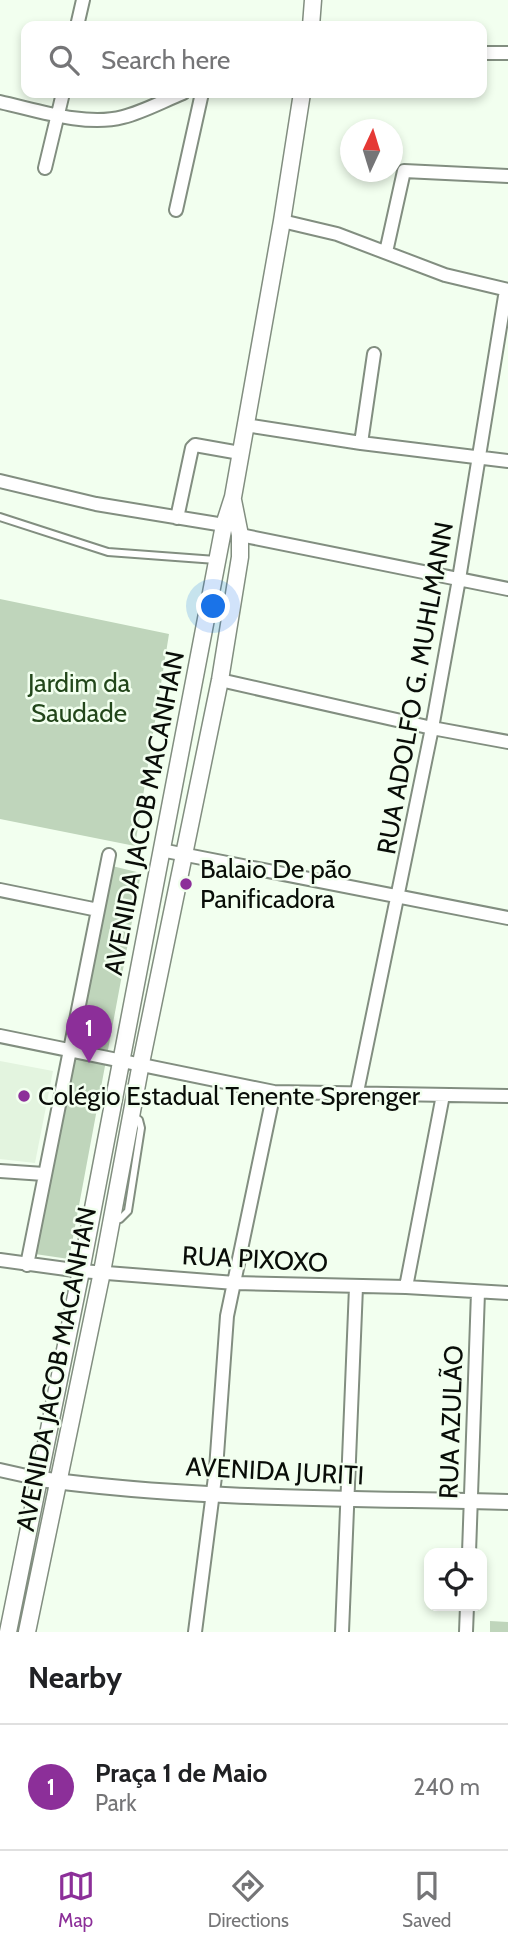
<!DOCTYPE html>
<html lang="en">
<head>
<meta charset="utf-8">
<style>
	body { margin:0; font-family:Cabin,sans-serif; background:#f6f6f6; color:#202124 }
	.controls { position:absolute; right:21px; bottom:21px; display:grid; overflow:hidden; border-radius:14px; box-shadow:0 4px 10px #0003 }
	.controls button { width:63px; height:63px; display:grid; place-items:center; padding:0; border:0; border-bottom:2px solid #e0e0e0; background:#fff; color:#202124; font:35px sans-serif }
	.compass { position:absolute; left:340px; top:119px; width:63px; height:63px; border-radius:50%; background:#fff; box-shadow:0 4px 10px #0003; rotate:4deg }
	.you { position:absolute; left:214px; top:607px; width:24px; height:24px; margin:-18px; border:5px solid #fff; border-radius:50%; background:#1a73e8; box-shadow:0 0 0 10px #1a73e833 }
	.badge { display:grid; place-items:center; width:46px; height:46px; border-radius:50%; background:#8c2f99; color:#fff; font-size:23px; font-weight:700 }
	.pin { position:absolute; translate:-50% -58px; filter:drop-shadow(0 2px 4px #0008) }
	.pin::after { content:''; position:absolute; top:37px; width:24px; height:21px; background:inherit; clip-path:polygon(0 0,100% 0,50% 100%) }
	.list { margin:0; padding:0; list-style:none }
	h2 { display:flex; justify-content:space-between; align-items:center; height:91px; margin:0; padding:0 28px; font-size:30px }
	h2 small { font-size:23px; font-weight:400; color:#757577 }
	.list li { display:grid; grid-template-columns:46px 1fr auto; gap:21px; align-items:center; box-sizing:border-box; height:126px; padding:0 28px; border-top:2px solid #e0e0e0 }
	.list b { display:block; font-size:26px; white-space:nowrap }
	.list p { margin:0; font-size:23px; white-space:nowrap; color:#757577 }
	.list em { font-size:23px; font-style:normal; color:#757577 }
	.icon { flex:none; width:38px; height:38px; fill:none; stroke:currentColor; stroke-width:2; stroke-linecap:round; stroke-linejoin:round }
	.map { position:relative; flex:none; width:508px; height:1632px; overflow:hidden }
	.search { position:absolute; background:#fff; box-shadow:0 4px 10px #0003; left:21px; right:21px; top:21px; height:77px; display:flex; align-items:center; gap:18px; box-sizing:border-box; padding:0 24px; border-radius:14px; color:#757577; font-size:26px }
	.sheet { height:217px; background:#fff }
	nav { display:flex; justify-content:space-around; align-items:center; box-sizing:border-box; height:98px; border-top:2px solid #e0e0e0; background:#fff; font-size:19px; color:#757577 }
	nav a { display:grid; justify-items:center; gap:4px }
	nav .on { color:#8c2f99 }
	.map>svg:first-child { display:block }
	.built { fill:#e3f4df }
	.green { fill:#bfd5bb }
	.lines { fill:none; stroke-linecap:round; stroke-linejoin:round }
	.service-casing { stroke:#828e80; stroke-width:10 }
	.minor-casing { stroke:#828e80; stroke-width:16 }
	.tertiary-casing { stroke:#828e80; stroke-width:18 }
	.secondary-casing { stroke:#828e80; stroke-width:19 }
	.service { stroke:#fff; stroke-width:6 }
	.minor { stroke:#fff; stroke-width:12 }
	.tertiary { stroke:#fff; stroke-width:14 }
	.secondary { stroke:#fff; stroke-width:16 }
	.poi-dot { fill:#8c2f99; stroke:#f2ffef; stroke-width:2.5 }
	.labels { text-anchor:middle; dominant-baseline:central; stroke-width:5; stroke-linejoin:round; paint-order:stroke }
	.park-label { font-size:26px; fill:#22461a; stroke:#f2ffef }
	.street-label { font-size:26px; fill:#090d08; stroke:#f2ffef }
	.poi-label { font-size:26px; fill:#090d08; stroke:#f2ffef; text-anchor:start }
</style>
</head>
<body>
<div class="map">
<svg width="508" height="1632" viewBox="0 0 508 1632">
	<rect width="100%" height="100%" fill="#f2ffef"/>
	<path class="built" d="M0,1061l53,10 -18,92 -35,-4z"/>
	<path class="green" d="M0,599l169,35 -34,212 -135,-27z
		M112,866l29,7 -72,386 -34,-5z
		M490,1621l18,1v10h-18z"/>
	<g class="lines">
		<g class="service-casing">
			<path id="service" d="M0,517l108,35 108,8
				M113,1220l7,-1 8,-8 13,-83 -2,-8 -7,-5"/>
		</g>
		<g class="minor-casing">
			<path id="minor" d="M77,26l6,-26
				M482,53h26
				M0,102c36,8 86,25 123,15 20,-5 40,-16 60,-24
				M45,168l18,-75
				M176,210l26,-117
				M282,221l55,13 108,41 63,15
				M386,252l18,-81 104,5
				M245,425l116,18 147,18
				M361,443l13,-89
				M0,481l96,23 128,21
				M177,518l15,-70 3,-3 45,8
				M240,535l268,54
				M220,680l212,48 76,14
				M161,850l347,68
				M0,890l98,20
				M0,1036l274,56 234,4
				M357,1092l75,-364 27,-149 47,-289
				M0,1171l44,3
				M0,1260l81,11 154,12 171,4 102,6
				M27,1265l82,-410
				M406,1287l37,-192
				M0,1470l40,9
				M469,1553l9,-261
				M195,1632l21,-163 11,-153 47,-224
				M342,1632l14,-345
				M466,1632l1,-26"/>
		</g>
		<g class="tertiary-casing">
			<path id="tertiary" d="M40,1479c155,21 312,19 468,23"/>
		</g>
		<g class="secondary-casing">
			<path id="secondary" d="M311,26l2,-26
				M8,1632l73,-361 143,-746 9,-28 49,-276 20,-128
				M27,1632l75,-360 39,-209 79,-383 20,-123v-22l-7,-35"/>
		</g>
		<use href="#service" class="service"/>
		<use href="#minor" class="minor"/>
		<use href="#tertiary" class="tertiary"/>
		<use href="#secondary" class="secondary"/>
	</g>
	<g class="poi-dot">
		<circle cx="186" cy="884" r="7"/>
		<circle cx="24" cy="1096" r="7"/>
	</g>
	<g class="labels">
		<g class="park-label">
			<text x="79" y="683">Jardim da<tspan x="79" dy="30">Saudade</tspan></text>
		</g>
		<g class="street-label">
			<text transform="translate(415 688) rotate(-80)">RUA ADOLFO G. MUHLMANN</text>
			<text transform="translate(144 813) rotate(-79)">AVENIDA JACOB MACANHAN</text>
			<text transform="translate(255 1259) rotate(3)">RUA PIXOXO</text>
			<text transform="translate(56 1369) rotate(-79)">AVENIDA JACOB MACANHAN</text>
			<text transform="translate(451 1422) rotate(-88)">RUA AZULÃO</text>
			<text transform="translate(275 1471) rotate(3)">AVENIDA JURITI</text>
		</g>
		<g class="poi-label">
			<text x="200" y="869">Balaio De pão<tspan x="200" dy="30">Panificadora</tspan></text>
			<text x="38" y="1096">Colégio Estadual Tenente Sprenger</text>
		</g>
	</g>
</svg>
<div class="controls">
<button><svg class="icon" aria-label="locate" viewBox="0 0 24 24"><circle cx="12" cy="12" r="6"/><path d="M12 2v4M12 18v4M2 12h4M18 12h4"/></svg></button>
</div>
<svg class="compass" viewBox="-18 -18 36 36"><path d="M0-13l5 13h-10z" fill="#e53935"/><path d="M0 13l5-13h-10z" fill="#757577"/></svg>
<div class="you"></div>
<div class="pin badge" style="left:89px;top:1063px">1</div>
<div class="search"><svg class="icon" aria-label="search" viewBox="0 0 24 24"><circle cx="10" cy="10" r="6"/><path d="M15 15l6 6"/></svg>Search here</div>
</div>
<section class="sheet">
<h2>Nearby<small></small></h2>
<ul class="list">
<li><span class="badge">1</span><div><b>Praça 1 de Maio</b><p>Park</p></div><em>240 m</em></li>
</ul>
</section>
<nav>
<a class="on"><svg class="icon" aria-label="map" viewBox="0 0 24 24"><path d="M3 6l6-2 6 2 6-2v14l-6 2-6-2-6 2zM9 4v14M15 6v14"/></svg>Map</a>
<a><svg class="icon" aria-label="directions" viewBox="0 0 24 24"><path d="M12 3l9 9-9 9-9-9zM9 14v-3h6M13 9l2 2-2 2"/></svg>Directions</a>
<a><svg class="icon" aria-label="saved" viewBox="0 0 24 24"><path d="M7 4h10v16l-5-4-5 4z"/></svg>Saved</a>
</nav>
</body>
</html>
